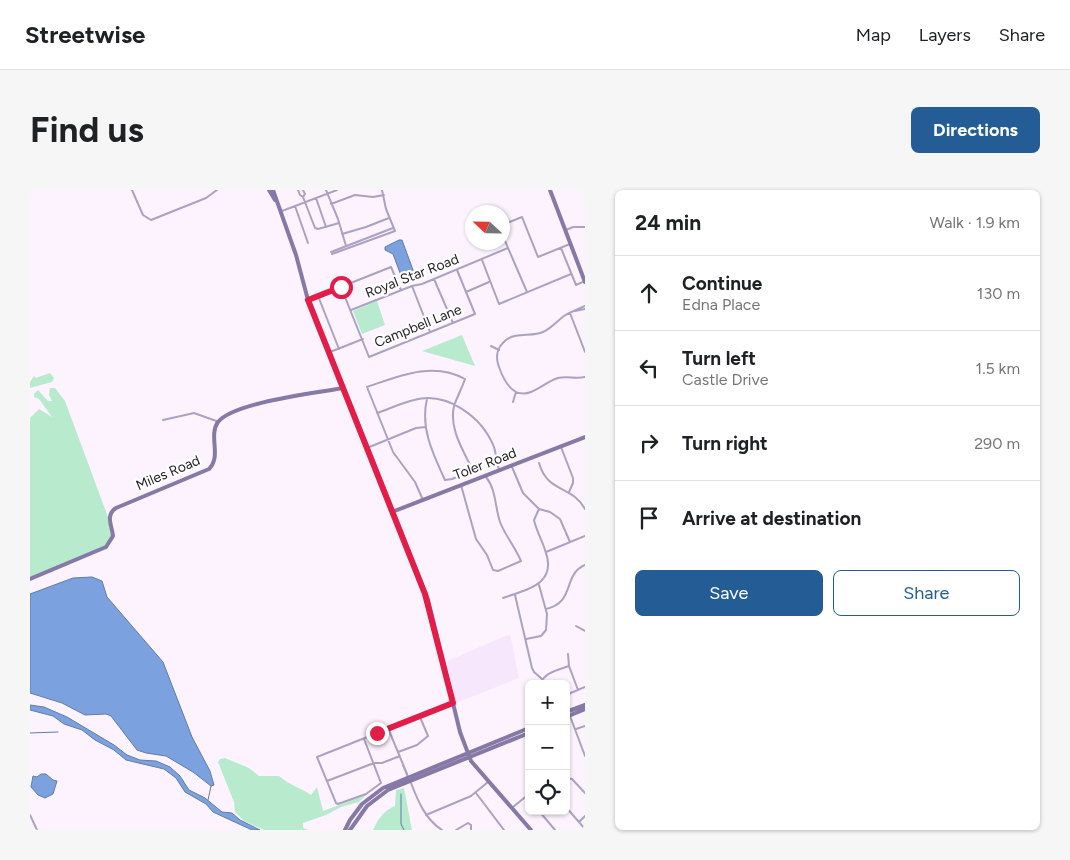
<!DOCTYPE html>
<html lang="en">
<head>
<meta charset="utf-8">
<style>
	body { margin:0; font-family:Figtree,sans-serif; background:#f6f6f6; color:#202124 }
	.controls { position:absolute; right:15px; bottom:15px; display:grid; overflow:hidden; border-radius:8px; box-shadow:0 1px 4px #0004 }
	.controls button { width:45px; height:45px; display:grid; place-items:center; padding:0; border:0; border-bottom:1px solid #e0e0e0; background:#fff; color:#202124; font:25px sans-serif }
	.compass { position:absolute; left:435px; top:15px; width:45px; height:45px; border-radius:50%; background:#fff; box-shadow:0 1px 4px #0004; rotate:292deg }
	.stop { position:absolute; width:15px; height:15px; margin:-11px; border:4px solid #e11d48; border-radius:50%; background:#fff }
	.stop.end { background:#e11d48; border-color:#fff; box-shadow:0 1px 5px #0008 }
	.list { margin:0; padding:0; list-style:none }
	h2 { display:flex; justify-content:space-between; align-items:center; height:65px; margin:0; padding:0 20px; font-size:21px }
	h2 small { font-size:16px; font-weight:400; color:#757577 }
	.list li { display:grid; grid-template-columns:32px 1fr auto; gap:15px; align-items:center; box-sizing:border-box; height:75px; padding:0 20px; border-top:1px solid #e0e0e0 }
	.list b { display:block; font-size:19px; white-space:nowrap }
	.list p { margin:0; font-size:16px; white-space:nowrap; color:#757577 }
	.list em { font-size:16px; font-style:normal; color:#757577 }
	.actions { display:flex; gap:10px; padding:15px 20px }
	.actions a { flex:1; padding:11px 0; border:1px solid #245d95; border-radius:8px; text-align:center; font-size:18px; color:#245d95 }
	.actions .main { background:#245d95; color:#fff }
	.icon { flex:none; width:28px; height:28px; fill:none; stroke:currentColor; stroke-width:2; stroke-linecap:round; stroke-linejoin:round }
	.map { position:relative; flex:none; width:555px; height:640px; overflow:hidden; border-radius:8px }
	header { display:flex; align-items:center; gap:30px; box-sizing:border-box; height:70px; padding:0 25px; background:#fff; border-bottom:1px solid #e0e0e0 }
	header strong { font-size:24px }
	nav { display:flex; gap:28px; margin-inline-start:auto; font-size:18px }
	.intro { display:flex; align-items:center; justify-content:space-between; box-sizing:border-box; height:120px; padding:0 30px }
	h1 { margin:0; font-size:35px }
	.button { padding:12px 22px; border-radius:8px; background:#245d95; color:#fff; font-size:18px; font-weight:700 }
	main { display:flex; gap:30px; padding:0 30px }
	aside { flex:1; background:#fff; border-radius:8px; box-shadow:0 1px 4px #0004 }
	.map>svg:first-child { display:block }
	.built { fill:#f7e7fc }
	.green { fill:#b8ebcd }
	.water { fill:#7ba2de; stroke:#627ba7 }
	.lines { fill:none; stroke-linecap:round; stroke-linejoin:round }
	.stream { stroke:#627ba7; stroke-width:1 }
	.street { stroke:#aaa2c1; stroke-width:2 }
	.secondary { stroke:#8579a5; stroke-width:4 }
	.route { stroke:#e11d48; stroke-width:6 }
	.labels { text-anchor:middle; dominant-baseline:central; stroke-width:4.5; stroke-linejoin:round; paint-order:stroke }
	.street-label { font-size:14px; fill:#262128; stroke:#fff }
</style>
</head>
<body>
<header>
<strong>Streetwise</strong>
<nav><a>Map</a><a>Layers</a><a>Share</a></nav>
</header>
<div class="intro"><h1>Find us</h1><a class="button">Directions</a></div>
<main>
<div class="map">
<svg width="555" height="640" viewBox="0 0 555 640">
	<rect width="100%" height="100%" fill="#fcf3ff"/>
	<path class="built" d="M480,444l9,44 -63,25 -9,-42z"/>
	<path class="green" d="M347,111l8,24 -23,9 -9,-23z
		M432,145l13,31 -53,-15z
		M20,183l4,5 -2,4 -22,6v-6l4,-6 2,2z
		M20,198h5l10,13 43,116 3,19 -6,10 -75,31v-159l9,-9 13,8 -13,-18 -5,-2v-3l4,-4 10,11h4l-3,-6z
		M195,568l24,10 10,8h20c10,9 22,12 32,19l6,-8 6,24 43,-16 -7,7 -18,5 -15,8 -23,8v5l6,2h-45l-20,-9 -9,-9 -1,-10 -16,-40 2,-3z
		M374,598l8,42h-39c5,-11 11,-20 22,-24l1,-16z"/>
	<path class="water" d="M369,50h3l14,38 -1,1 -12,2 -10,-27 -8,-4v-3z
		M62,387l10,4 5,16 56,65 29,75 18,34 4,14 -3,1 -18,-14 -27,-16 -20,-3 -9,-3 -26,-34 -5,-2 -21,1 -23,-12 -32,-10v-99l43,-16z
		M0,515l14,2 23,10 47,28 13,10 13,5 16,1 14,6 10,9 9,14 16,8 17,14 10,1 8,7 20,10h-8l-39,-18 -7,-8 -21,-12 -9,-14 -12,-9 -38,-9 -12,-10 -19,-10 -13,-10 -18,-6 -11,-8 -23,-6z
		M11,584h5l7,6 4,1 -4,13 -8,4 -7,-3 -7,-8 2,-11 4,1z"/>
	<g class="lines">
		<path class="stream" d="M0,543l28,-1
			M371,604v30l3,6
			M178,610l3,-14"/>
		<path class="street" d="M102,0l11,25 8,5 55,-22 11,-8
			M268,0l2,5 3,2
			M273,0l2,4 -2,3 12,31 3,1 21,-6
			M296,0l12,29 8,27
			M286,8l10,29
			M301,14l24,-9 18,2 11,-2
			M265,16l13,37
			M252,21l55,-21
			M472,35l20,-8 16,40 32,-13
			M536,40l7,-3h12
			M312,44l24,-7 23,-9
			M472,44l25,58
			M531,58l15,37 9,-4
			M301,62l62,-24
			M302,64l63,-23 -9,-22 -4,-19
			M452,70l17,44 72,-30
			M404,89l19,44
			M382,96l18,46
			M311,97l28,70 106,-43 -18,-44
			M436,102l23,-10
			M288,106l21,53
			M278,110l83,-33 10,23
			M555,116c-6,3 -15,6 -21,10 -7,5 -12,12 -21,16 -11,5 -27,0 -37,8 -9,7 -11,17 -7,27 5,14 14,32 32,25 10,-4 17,-11 27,-14 9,-2 18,1 27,-1
			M321,120l61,-24 10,-2 86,-36
			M545,121l10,-2
			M540,123l15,39
			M461,156l8,4
			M300,162l33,-13
			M483,212l3,-10
			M347,223c12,-4 24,-10 37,-13 33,-9 68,17 80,47 2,7 3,15 5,23
			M133,230l31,-7 25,9
			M531,257l12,31v5l-4,9
			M337,258l49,-20 9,-1
			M509,273c9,31 32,21 46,46
			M482,277l11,26 16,16 11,3 10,7 10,23
			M431,295l15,54 11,16 6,15 5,1 23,-10c-6,-14 -16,-26 -21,-39 -5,-15 -4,-33 -14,-45
			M393,310l-8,-18 -22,-30 -26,-65c32,-11 66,-26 98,-8 -3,9 -8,18 -11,27 -5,22 8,42 17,61l-1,5 -18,7 -7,1c-12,-26 -25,-52 -18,-81
			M516,362l39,-16
			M485,405l17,73 2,4 8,7
			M473,408c25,-9 55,-14 42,-48 -3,-10 -9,-20 -11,-30l5,-11
			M516,419c30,-7 16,-34 39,-44
			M546,436l9,5
			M496,449l15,-3 5,-6 1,-16 -8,-29
			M538,464l1,12 9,24
			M510,494c5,-12 18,-14 29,-18
			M536,505l19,-8
			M536,515l3,7
			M540,526l15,40
			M358,538l19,46
			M546,539l9,-3
			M334,549l17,44 -15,11 -28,10 -2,-1 -19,-46 136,-54
			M368,562l19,-7 11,-9 -8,-19
			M373,575l5,12
			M536,588l6,1 13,14
			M297,591l47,-18h8l18,-7
			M381,593c7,18 14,36 31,47
			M446,603l28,37
			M483,617l16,-13
			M536,617l19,22
			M509,621l16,19
			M0,625l7,15
			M396,625l45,-19 17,-14
			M549,632l6,-6
			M426,640l12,-7 3,2v5"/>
		<path class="secondary" d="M239,0l6,10
			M243,0l23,65 12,45 120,300 32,132 11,29 60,69
			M520,0l35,92
			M362,322l193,-75
			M0,389l76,-32 7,-11c-1,-10 -8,-21 3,-28l93,-39c13,-13 -1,-33 9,-47 16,-20 99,-29 125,-34
			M536,522l19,-7
			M536,527l19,-8
			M315,640l5,-10 12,-16 21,-16 146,-60
			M320,640l17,-24 21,-16 141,-57"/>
	</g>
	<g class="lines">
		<path class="route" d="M311,97l-33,13 117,294 28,109 -76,30"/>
	</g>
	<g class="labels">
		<g class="street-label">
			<text transform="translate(382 86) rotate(-21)">Royal Star Road</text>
			<text transform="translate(388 136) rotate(-22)">Campbell Lane</text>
			<text transform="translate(455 274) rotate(-21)">Toler Road</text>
			<text transform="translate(138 283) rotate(-23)">Miles Road</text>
		</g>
	</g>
</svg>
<div class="controls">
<button>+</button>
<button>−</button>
<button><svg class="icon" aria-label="locate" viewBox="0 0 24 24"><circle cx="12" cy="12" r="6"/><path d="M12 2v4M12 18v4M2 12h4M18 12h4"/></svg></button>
</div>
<svg class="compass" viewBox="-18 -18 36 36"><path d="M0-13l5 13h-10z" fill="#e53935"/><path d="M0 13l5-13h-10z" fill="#757577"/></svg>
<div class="stop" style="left:311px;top:97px"></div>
<div class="stop end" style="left:347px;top:543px"></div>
</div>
<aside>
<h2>24 min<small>Walk · 1.9 km</small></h2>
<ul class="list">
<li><svg class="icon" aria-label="ahead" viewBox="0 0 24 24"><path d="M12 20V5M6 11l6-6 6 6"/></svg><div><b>Continue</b><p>Edna Place</p></div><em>130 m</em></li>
<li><svg class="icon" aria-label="left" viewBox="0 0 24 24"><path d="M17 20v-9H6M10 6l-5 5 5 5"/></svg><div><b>Turn left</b><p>Castle Drive</p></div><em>1.5 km</em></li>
<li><svg class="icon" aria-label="right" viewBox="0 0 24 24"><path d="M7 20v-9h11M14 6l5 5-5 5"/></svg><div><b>Turn right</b></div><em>290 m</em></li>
<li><svg class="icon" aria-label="arrive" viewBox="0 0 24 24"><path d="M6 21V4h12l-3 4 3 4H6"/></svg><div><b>Arrive at destination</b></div></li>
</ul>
<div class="actions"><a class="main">Save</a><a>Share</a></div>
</aside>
</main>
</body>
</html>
